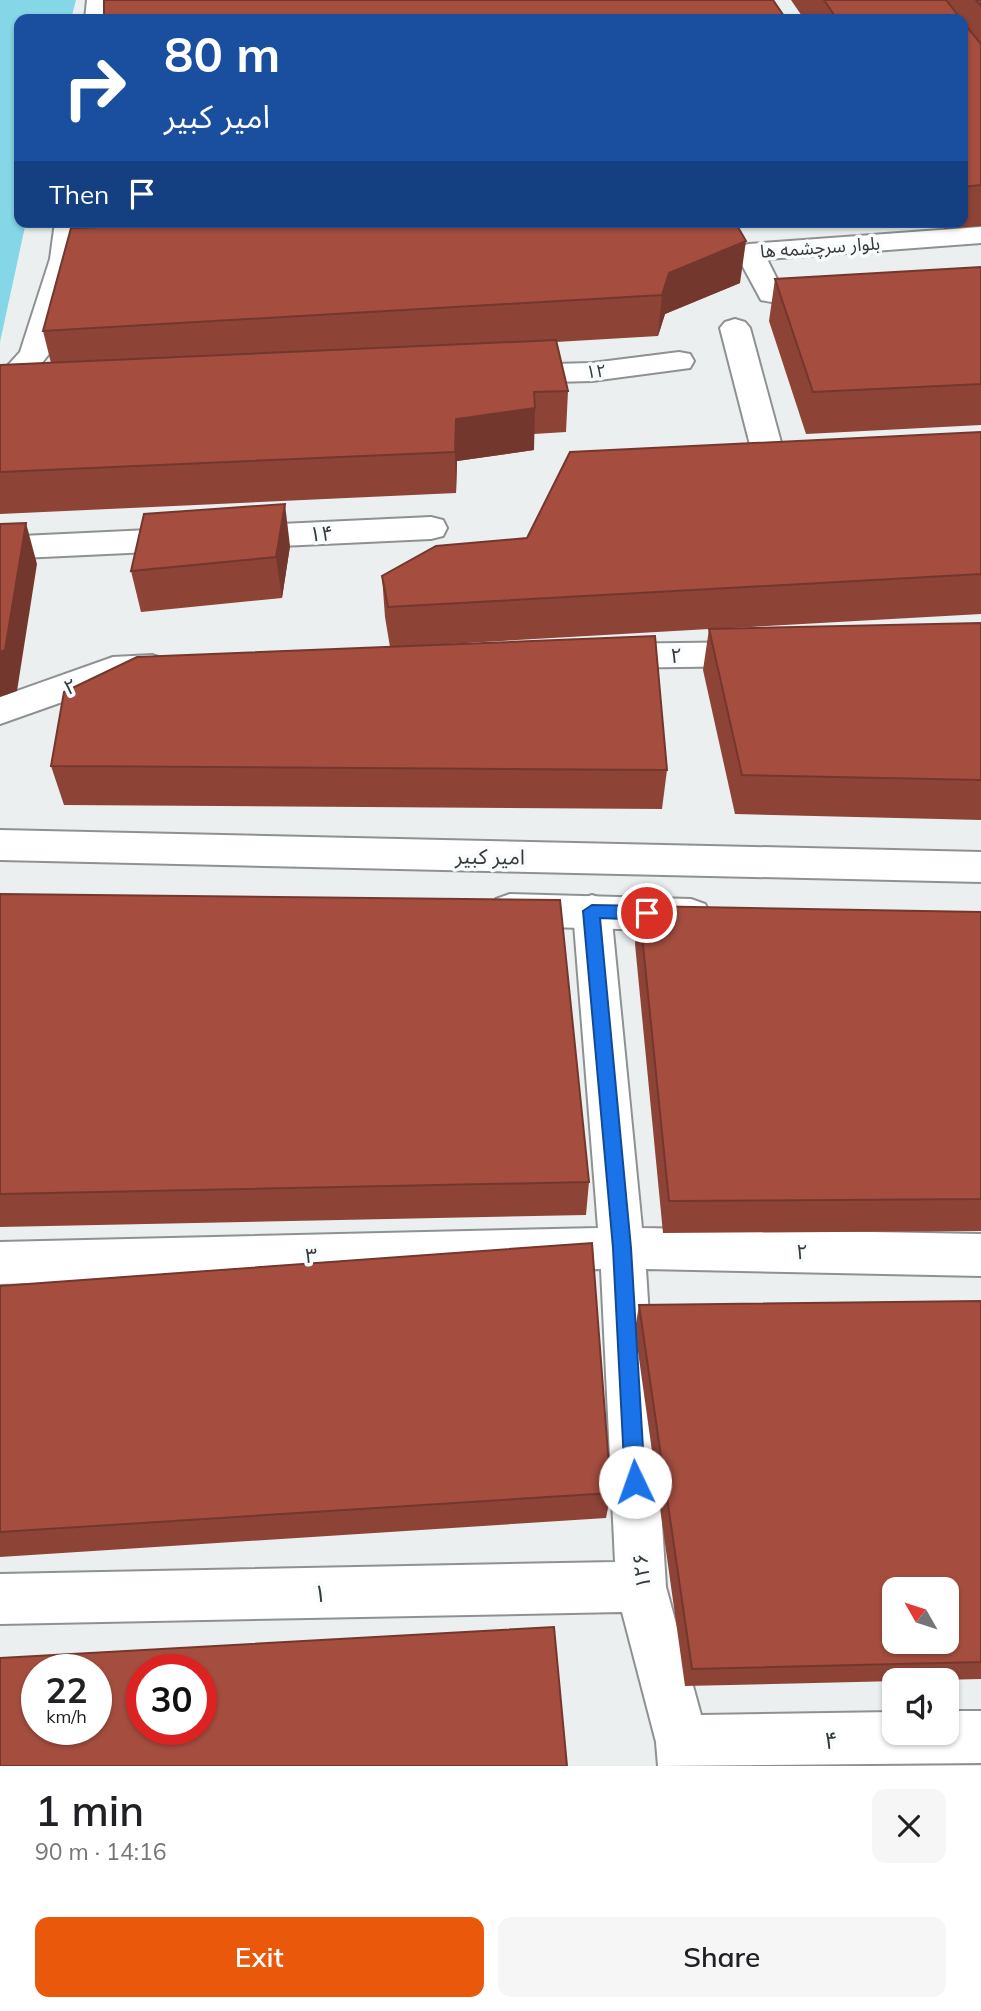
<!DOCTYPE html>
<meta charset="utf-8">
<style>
:root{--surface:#fff;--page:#f6f6f6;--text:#202124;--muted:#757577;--accent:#ea580c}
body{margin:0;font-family:Mulish,"Noto Sans Arabic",sans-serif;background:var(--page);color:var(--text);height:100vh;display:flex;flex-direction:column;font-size:26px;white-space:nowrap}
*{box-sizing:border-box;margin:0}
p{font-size:23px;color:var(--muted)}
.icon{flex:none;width:38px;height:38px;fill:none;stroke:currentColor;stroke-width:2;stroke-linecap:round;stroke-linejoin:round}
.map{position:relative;height:1766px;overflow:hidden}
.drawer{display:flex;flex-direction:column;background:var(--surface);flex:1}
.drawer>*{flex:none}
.hud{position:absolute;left:14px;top:14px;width:954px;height:214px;border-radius:14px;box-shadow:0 2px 5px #0004;background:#1a4fa0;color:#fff;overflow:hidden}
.needle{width:46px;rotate:309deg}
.tools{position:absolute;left:882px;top:1577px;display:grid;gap:14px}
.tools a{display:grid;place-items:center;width:77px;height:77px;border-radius:14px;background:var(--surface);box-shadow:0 2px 5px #0004;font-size:35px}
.speed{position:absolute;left:21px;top:1654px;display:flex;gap:14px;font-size:35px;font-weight:700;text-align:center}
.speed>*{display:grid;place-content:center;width:91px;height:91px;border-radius:50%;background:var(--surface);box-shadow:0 2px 5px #0004;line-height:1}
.speed small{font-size:18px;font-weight:400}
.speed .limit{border:10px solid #d22;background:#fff;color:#111}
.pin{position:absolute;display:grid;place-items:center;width:60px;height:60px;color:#fff;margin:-30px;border:4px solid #fff;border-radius:50%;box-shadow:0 2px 7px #0007}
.me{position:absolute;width:77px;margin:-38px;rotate:357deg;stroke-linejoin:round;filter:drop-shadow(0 0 5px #0008)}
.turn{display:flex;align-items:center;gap:24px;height:147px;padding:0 35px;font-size:32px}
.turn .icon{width:91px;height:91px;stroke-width:2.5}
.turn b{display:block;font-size:49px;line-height:60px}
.then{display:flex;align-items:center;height:66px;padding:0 35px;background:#0003;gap:14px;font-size:26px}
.round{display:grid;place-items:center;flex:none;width:74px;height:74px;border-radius:14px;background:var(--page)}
.head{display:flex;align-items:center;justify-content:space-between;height:119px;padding:0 35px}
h1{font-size:42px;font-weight:600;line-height:52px}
.cta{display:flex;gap:14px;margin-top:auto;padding:14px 35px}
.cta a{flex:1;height:80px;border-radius:14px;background:var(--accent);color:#fff;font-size:28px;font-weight:600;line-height:80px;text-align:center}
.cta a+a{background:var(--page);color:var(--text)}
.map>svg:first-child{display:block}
.green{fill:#85d6e6}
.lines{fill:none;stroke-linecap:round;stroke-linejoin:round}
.minor-casing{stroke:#8e9192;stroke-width:4}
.secondary-casing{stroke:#8e9192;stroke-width:4}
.minor{fill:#fff;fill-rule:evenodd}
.secondary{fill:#fff;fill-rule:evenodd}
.wall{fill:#8e4337}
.shaded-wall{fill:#74372d}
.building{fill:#a54e40;stroke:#74372d;stroke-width:2;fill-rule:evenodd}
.route{fill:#1a73e8;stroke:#114b97;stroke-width:2}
.labels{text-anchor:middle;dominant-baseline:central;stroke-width:7;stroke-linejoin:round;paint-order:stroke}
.far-street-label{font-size:18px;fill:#373839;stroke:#f8fcfd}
.street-label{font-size:21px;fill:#373839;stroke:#f8fcfd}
.near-street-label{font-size:24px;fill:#373839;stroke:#f8fcfd}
</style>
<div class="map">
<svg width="981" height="1766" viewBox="0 0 981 1766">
<rect width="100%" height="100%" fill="#ebefef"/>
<!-- green -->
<polygon class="green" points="0,0 76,0 71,19 19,19 19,222 26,222 0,342"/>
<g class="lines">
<!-- minor casing -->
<g class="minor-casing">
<g id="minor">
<polygon points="87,0 111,0 109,19 85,19"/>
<polygon points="55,222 83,222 78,259 49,354 20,390 0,396 0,374 20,352 50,259"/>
<path d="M 981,227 L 981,243 L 767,259 L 780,285 L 825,280 L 835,283 L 839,289 L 835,295 C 813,300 783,306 761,300 L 735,252 L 739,246 L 749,244 Z"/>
<polygon points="735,319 745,322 750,328 789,472 784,479 773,482 762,479 757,472 720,328 725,322"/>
<polygon points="679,352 690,354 694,361 690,368 592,381 512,383 501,381 497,374 501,367 512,365 592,363"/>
<polygon points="431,517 443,520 447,528 443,536 431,539 0,559 0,537"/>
<polygon points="757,642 769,645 774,654 769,663 757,666 604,668 592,665 587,656 592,647 604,644"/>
<polygon points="152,655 164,659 169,668 164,677 152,681 116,683 0,724 0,697 113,657"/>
<polygon points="592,895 606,900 611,911 642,1228 981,1234 981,1276 646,1269 666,1587 701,1715 894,1712 894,1732 947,1732 947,1711 981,1711 981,1763 658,1766 656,1742 622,1612 0,1624 0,1574 615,1562 601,1269 0,1284 0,1242 598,1228 573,911 578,900"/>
</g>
</g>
<!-- secondary casing -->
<g class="secondary-casing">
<g id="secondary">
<polygon points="0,830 981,852 981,882 0,860"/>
<polygon points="510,894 691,899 705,904 711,915 705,926 691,931 510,926 496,921 491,910 496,899"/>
</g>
</g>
<!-- minor -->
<use href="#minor" class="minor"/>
<!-- secondary -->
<use href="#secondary" class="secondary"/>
</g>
<!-- wall -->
<g class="wall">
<polygon points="791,0 981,0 981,226 944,229 939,222 962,222 962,19 804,19"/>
<polygon points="75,222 735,222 740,283 665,314 658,336 556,342 568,391 566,432 534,434 534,450 457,461 456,493 0,514 0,365 51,363 43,331 76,228"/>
<polygon points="981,267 981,425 806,434 769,321 775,279"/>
<polygon points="981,432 981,614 714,629 981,623 981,820 735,814 703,670 709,629 431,645 667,770 662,809 64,805 51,766 390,647 385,617 382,576 527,538"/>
<polygon points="290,546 282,598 141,612 131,571"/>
<polygon points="0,894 589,1182 586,1215 0,1227"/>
<polygon points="639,906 981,912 981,1231 663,1233 635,944"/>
<polygon points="0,1286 611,1493 606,1518 0,1557"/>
<polygon points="981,1301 981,1679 685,1686 635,1330 639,1305"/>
</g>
<!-- shaded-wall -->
<g class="shaded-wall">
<polygon points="746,241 740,283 665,314 658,336 662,295 669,273"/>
<polygon points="535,408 534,450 457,461 456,493 455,452 456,419"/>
<polygon points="285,504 290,546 282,598 276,557"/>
<polygon points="26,523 37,564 17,691 0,697 0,652"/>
</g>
<!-- building -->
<g class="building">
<polygon points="104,0 773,0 786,19 104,19"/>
<polygon points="824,0 946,0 961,19 837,19"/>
<polygon points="976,0 981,0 981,6"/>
<polygon points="962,21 981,44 981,185 962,187"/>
<polygon points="252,222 735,222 746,241 669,273 662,295 43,331 71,228"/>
<polygon points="981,267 981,384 813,392 775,279"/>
<polygon points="556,340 568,391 534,392 535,408 456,419 455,452 0,472 0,365"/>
<polygon points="981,432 981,574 388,607 382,576 436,546 527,538 570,452"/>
<polygon points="285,504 276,557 131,571 144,514"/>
<polygon points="26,523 5,650 0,652 0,524"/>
<polygon points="981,623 981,780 742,775 709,629"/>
<polygon points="655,636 667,770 51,766 64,692 137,657"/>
<polygon points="0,894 560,900 589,1182 0,1194"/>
<polygon points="639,906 981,912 981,1199 669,1201"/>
<polygon points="592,1243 611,1493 0,1532 0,1286"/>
<path d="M 981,1301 L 981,1662 L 692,1669 L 639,1305 ZM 894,1589 L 947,1589 L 947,1642 L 894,1642 Z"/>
<path d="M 554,1627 L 567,1766 L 0,1766 L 0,1658 ZM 37,1670 L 96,1670 L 96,1729 L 37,1729 ZM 142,1670 L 201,1670 L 201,1729 L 142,1729 Z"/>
</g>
<!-- route -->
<polygon class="route" points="592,905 647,906 653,908 655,913 653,918 647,920 600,918 631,1248 645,1482 642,1490 635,1492 628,1490 625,1482 613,1248 583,911"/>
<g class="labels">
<!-- far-street labels -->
<g class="far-street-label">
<text transform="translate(820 247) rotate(-4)">بلوار سرچشمه ها</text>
<text transform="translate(596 371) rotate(-5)">۱۲</text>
</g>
<!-- street labels -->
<g class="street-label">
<text transform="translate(321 533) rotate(-3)">۱۴</text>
<text transform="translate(676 655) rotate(-1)">۲</text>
<text transform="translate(70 686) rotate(-20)">۲</text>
<text transform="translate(490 856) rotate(1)">امیر کبیر</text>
<text transform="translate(802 1251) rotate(1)">۲</text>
<text transform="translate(311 1255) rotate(-1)">۳</text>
<text transform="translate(641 1571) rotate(-96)">۱۲۶</text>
</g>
<!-- near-street labels -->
<g class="near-street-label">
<text transform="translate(320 1593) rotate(-1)">۱</text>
<text transform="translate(831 1740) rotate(-1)">۴</text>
</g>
</g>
</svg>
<div class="tools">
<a><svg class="needle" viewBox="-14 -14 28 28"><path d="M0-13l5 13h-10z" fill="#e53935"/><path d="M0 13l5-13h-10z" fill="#757577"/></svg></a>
<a><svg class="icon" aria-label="sound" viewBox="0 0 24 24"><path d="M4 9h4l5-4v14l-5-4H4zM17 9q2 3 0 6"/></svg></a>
</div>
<div class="speed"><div>22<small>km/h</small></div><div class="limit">30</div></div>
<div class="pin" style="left:647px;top:913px;background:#d93025"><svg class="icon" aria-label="arrive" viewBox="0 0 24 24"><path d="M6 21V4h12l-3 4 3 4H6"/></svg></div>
<svg class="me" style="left:635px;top:1482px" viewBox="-20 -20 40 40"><circle r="19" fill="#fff"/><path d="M0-13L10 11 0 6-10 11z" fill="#1a73e8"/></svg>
<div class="hud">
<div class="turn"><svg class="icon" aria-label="right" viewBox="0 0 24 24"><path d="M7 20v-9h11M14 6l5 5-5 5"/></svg><div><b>80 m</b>امیر کبیر</div></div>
<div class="then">Then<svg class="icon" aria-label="arrive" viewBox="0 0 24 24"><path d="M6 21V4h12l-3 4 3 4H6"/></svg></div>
</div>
</div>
<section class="drawer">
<div class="head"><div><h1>1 min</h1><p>90 m · 14:16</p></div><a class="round"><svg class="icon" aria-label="close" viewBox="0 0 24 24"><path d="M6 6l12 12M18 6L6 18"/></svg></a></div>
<div class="cta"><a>Exit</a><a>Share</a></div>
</section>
